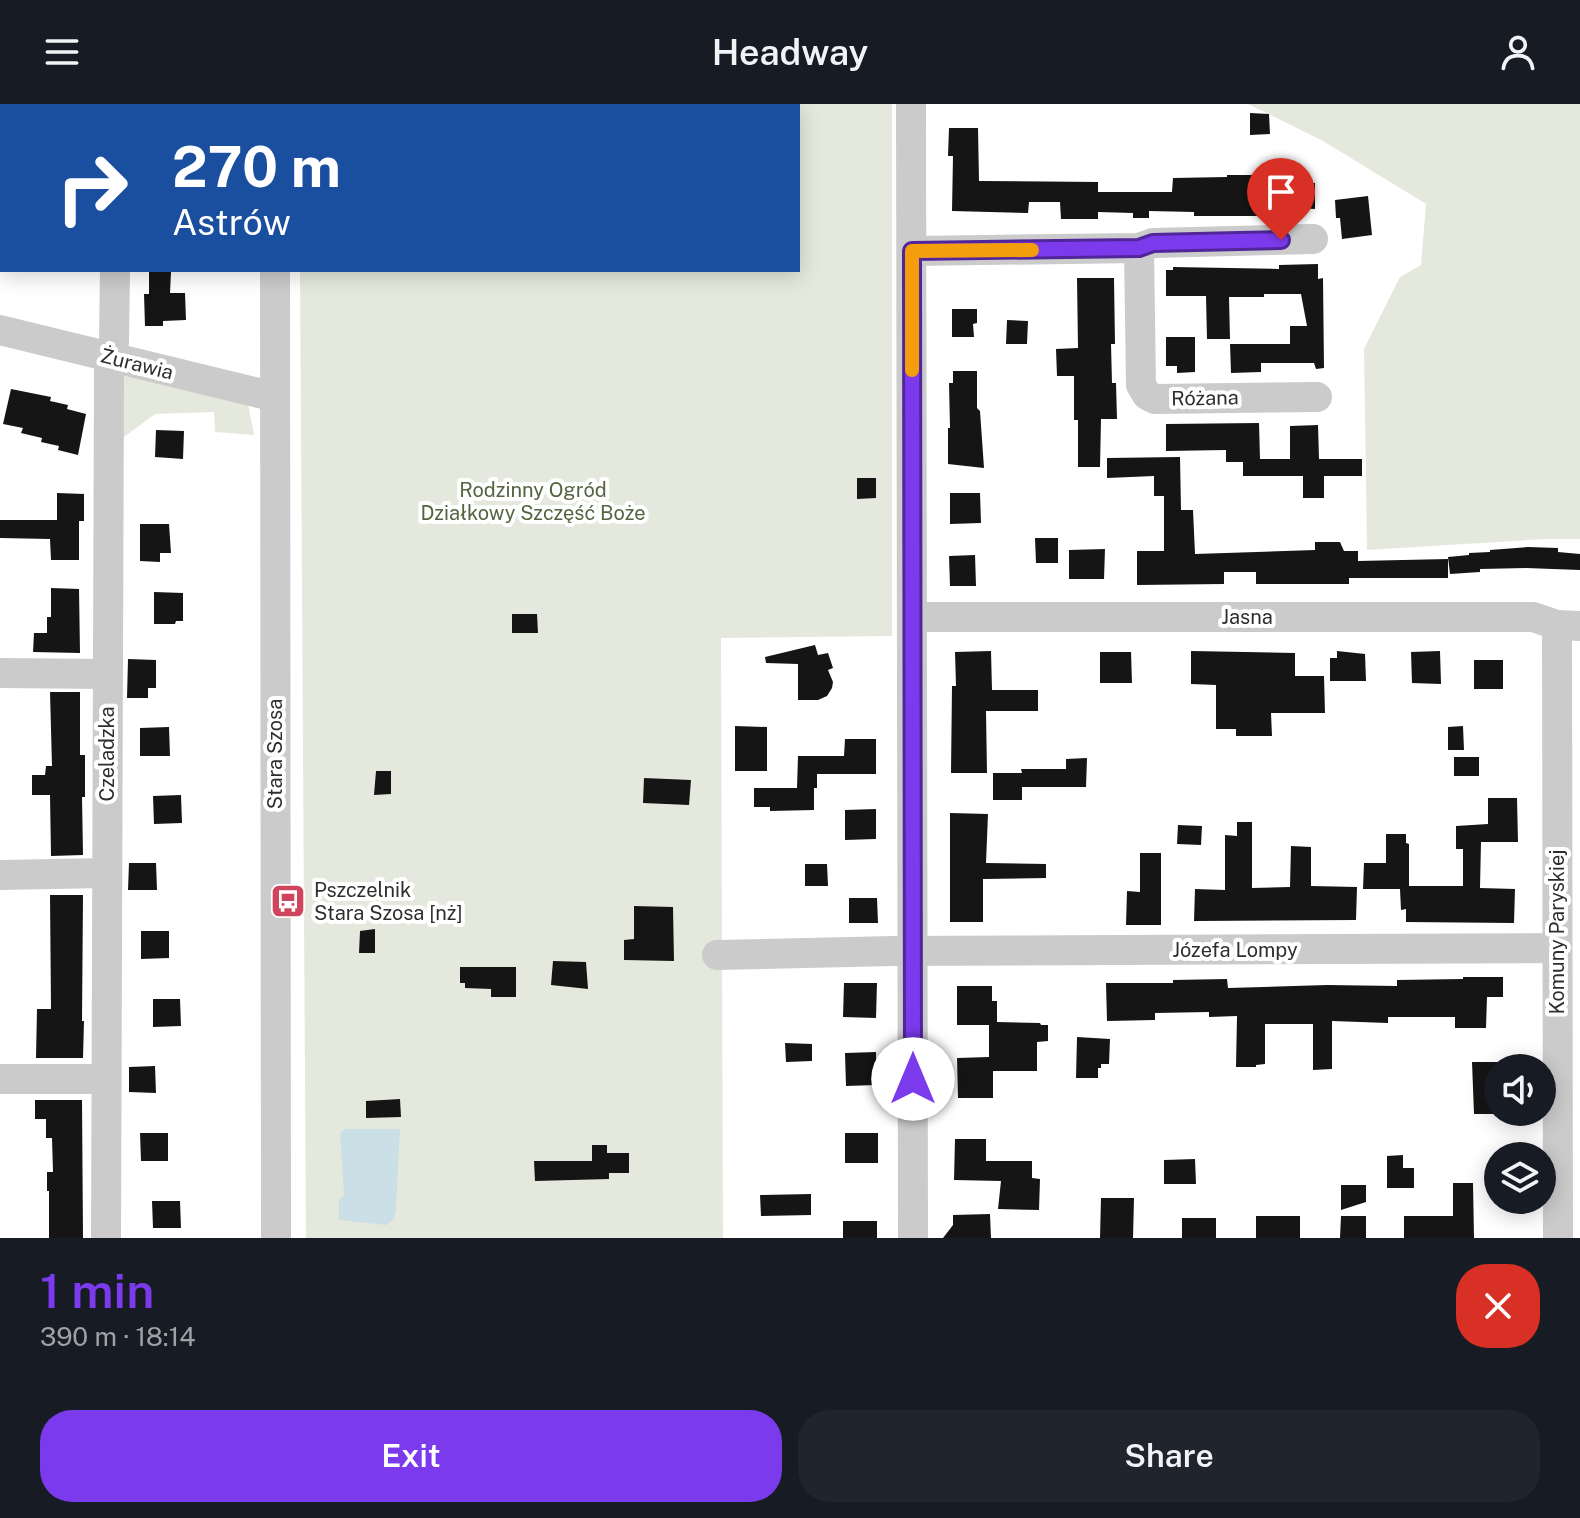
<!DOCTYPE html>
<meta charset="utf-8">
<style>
:root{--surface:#171b24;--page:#20242c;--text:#f1f3f6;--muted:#9ea1a6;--accent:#7c3aed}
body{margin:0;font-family:"Public Sans",sans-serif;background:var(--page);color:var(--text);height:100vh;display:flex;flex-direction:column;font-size:30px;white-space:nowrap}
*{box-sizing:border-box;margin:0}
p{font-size:26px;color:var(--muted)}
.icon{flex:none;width:44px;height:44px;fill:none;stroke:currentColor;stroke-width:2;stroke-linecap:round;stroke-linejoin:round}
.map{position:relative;height:1134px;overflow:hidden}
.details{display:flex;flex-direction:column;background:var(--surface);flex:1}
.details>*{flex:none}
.banner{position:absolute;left:0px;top:0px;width:800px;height:168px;box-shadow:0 4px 20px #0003;background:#1a4fa0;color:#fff;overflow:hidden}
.buttons{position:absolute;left:1484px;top:950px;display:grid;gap:16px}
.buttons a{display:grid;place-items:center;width:72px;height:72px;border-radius:50%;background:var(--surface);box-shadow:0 4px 20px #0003;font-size:40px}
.pin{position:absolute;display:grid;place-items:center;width:68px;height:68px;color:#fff;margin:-82px -34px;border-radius:50% 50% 50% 0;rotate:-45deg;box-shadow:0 0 8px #0007}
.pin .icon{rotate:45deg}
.me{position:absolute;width:88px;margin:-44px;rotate:0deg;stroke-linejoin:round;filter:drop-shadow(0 0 6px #0008)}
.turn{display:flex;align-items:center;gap:28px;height:168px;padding:0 40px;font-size:36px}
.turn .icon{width:104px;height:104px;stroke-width:2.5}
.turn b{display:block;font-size:56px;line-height:68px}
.round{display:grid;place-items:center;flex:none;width:84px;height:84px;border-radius:32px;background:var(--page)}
.head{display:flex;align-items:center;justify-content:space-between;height:136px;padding:0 40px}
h1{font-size:48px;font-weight:600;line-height:60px;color:var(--accent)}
.primary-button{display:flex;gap:16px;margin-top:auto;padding:16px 40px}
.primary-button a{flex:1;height:92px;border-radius:32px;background:var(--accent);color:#fff;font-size:32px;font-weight:600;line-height:92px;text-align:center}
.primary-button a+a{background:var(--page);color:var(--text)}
header{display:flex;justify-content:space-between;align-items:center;height:104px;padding:0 40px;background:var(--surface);font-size:36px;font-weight:600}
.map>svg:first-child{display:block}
.green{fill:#e5e9dd}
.water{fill:#cbdfe7}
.building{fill:#151515}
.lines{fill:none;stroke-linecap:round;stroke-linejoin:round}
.minor{stroke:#cbcbcb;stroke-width:30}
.route-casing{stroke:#51269a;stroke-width:20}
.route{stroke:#7c3aed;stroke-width:14}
.slow{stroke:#f59e0b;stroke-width:14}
.labels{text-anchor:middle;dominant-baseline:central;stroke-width:8;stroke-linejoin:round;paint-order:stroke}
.street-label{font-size:20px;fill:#2e2e2e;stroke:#fff}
.park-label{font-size:20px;fill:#556440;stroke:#fff}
.poi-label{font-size:20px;fill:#2e2e2e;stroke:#fff;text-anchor:start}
</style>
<header><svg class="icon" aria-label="menu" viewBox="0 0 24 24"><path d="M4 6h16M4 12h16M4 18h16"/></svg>Headway<svg class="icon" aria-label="person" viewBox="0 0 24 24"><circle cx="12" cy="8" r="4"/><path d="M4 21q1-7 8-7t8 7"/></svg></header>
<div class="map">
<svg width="1580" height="1134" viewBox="0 0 1580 1134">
<rect width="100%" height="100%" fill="#fff"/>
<!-- green -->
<g class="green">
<polygon points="300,0 892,0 892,532 721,534 723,1134 306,1134 300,166 798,166 798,2 300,2"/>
<polygon points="1248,0 1580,0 1580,435 1545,435 1367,446 1364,245 1400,173 1421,161 1426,100 1323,37"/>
<polygon points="127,266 248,300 254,331 215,328 214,308 155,310 124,333 118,332 119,273"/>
</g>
<!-- water -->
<polygon class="water" points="345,1025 400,1025 396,1105 394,1115 386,1121 339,1116 339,1096 344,1091 340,1029"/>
<!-- building -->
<g class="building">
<polygon points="1250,9 1269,10 1270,30 1250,31"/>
<polygon points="949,24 978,24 979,77 1098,78 1098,88 1172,88 1173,74 1227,73 1227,71 1258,71 1259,79 1315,79 1315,105 1298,104 1298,101 1260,100 1260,112 1194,112 1194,108 1149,107 1149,114 1133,114 1133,109 1098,108 1098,115 1061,115 1060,98 1029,98 1028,109 952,107 953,52 948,52"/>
<polygon points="1368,92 1372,131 1342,135 1340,114 1336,114 1335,96"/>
<polygon points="1318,160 1318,175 1323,174 1324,264 1316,265 1314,259 1261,259 1261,268 1231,269 1230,240 1290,240 1290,222 1307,222 1301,190 1264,190 1264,193 1229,193 1230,235 1207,235 1206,192 1166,192 1166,166 1173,166 1173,163 1279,165 1279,161"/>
<polygon points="149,166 171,168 170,189 185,189 186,216 163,217 163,222 145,222 144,190 149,190"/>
<polygon points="1077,174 1114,174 1115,240 1111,240 1112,279 1116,279 1117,315 1101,315 1100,363 1078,363 1078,316 1074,316 1074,272 1057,272 1056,245 1078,244"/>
<polygon points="952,205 977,205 977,219 973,220 974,233 952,233"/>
<polygon points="1007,216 1028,217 1027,240 1006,240"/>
<polygon points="1166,233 1195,233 1195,268 1177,269 1177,262 1166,262"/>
<polygon points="953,267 977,267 977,304 980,307 984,364 948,360 948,324 950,324 949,279 953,279"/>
<polygon points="11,285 51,293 50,297 68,301 67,305 86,310 78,351 58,346 59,342 41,338 42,334 21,329 23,324 3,320"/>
<polygon points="1259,319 1260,355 1290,355 1290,322 1318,321 1319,355 1362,355 1362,372 1324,372 1324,394 1303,394 1303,372 1243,372 1243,358 1226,358 1226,346 1166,347 1166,320"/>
<polygon points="156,326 184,327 183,355 155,353"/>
<polygon points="1180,353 1181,406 1193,406 1195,450 1315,446 1315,438 1340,438 1344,447 1358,447 1358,457 1448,455 1448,474 1349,474 1349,480 1256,480 1256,468 1224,468 1224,480 1137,481 1137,447 1164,447 1164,392 1154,392 1154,372 1107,374 1107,354"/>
<polygon points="857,374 876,374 876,394 857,395"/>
<polygon points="57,389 84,390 84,417 79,417 79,456 51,456 50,435 0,434 0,416 57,416"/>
<polygon points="950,389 980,389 981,419 950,420"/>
<polygon points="140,420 169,420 171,449 160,449 160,458 140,457"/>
<polygon points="1035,434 1058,434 1058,459 1036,459"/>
<polygon points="1528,443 1558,444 1558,448 1580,450 1580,466 1526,464 1480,465 1480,468 1450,470 1448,453 1469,451 1469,449 1490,448 1490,446"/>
<polygon points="1105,445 1104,475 1069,475 1069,446"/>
<polygon points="975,451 976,482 950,482 949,452"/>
<polygon points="51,484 79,485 80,549 33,548 34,529 47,529 47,513 51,513"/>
<polygon points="154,488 183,489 183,517 176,517 175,520 154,520"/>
<polygon points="512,510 537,510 538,529 512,529"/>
<polygon points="815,541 818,551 828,549 833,564 828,566 833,578 832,584 827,592 818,596 798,596 798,560 766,559 765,553"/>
<polygon points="991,547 992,586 1038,586 1038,607 986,607 987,669 951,669 952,582 956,582 955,548"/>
<polygon points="1191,547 1295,549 1295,572 1324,572 1325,609 1271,609 1272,632 1236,632 1236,625 1216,625 1216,581 1191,580"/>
<polygon points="1337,547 1365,550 1366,577 1330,577 1330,554 1337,554"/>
<polygon points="1440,547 1441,580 1412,579 1411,548"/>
<polygon points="1100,548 1131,548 1132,579 1100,579"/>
<polygon points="128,555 156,556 156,584 148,584 148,594 127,594"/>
<rect x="1474" y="556" width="29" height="29"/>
<polygon points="50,588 80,588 80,651 85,651 85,693 82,693 83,751 51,752 50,691 32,691 32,671 45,671 46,662 52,662"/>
<polygon points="735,622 767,623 767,667 735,667"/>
<polygon points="1463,622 1464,646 1448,646 1448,623"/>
<polygon points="169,623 170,652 140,652 140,624"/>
<polygon points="845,635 876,635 876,670 817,670 817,684 814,684 814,706 770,707 770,703 754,703 754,684 797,684 798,652 844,652"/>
<rect x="1454" y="653" width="25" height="19"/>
<polygon points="1087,654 1086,683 1022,683 1022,696 993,696 993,669 1022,669 1021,665 1066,665 1066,655"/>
<polygon points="376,667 391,667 391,690 374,691"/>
<polygon points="644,674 691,676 689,701 643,699"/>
<polygon points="181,691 182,719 154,720 153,692"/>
<polygon points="1488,694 1517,694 1518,738 1481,738 1480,784 1515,785 1514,819 1406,818 1406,805 1401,806 1400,785 1363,785 1364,759 1386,759 1386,730 1406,730 1406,739 1409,740 1409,782 1463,782 1463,745 1456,745 1456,722 1488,720"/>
<polygon points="876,705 876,735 845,736 845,706"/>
<polygon points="950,709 988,710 986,759 1046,760 1046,774 983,775 983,818 950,818"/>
<polygon points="1237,718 1252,718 1252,784 1290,783 1291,742 1311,743 1311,782 1357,783 1356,816 1194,817 1195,785 1225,786 1225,731 1237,732"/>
<polygon points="1178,721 1202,722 1201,741 1177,740"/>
<polygon points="1140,749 1161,749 1161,821 1126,821 1127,787 1140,788"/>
<polygon points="129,759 156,759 157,786 128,786"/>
<polygon points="805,760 827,760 828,782 805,782"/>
<polygon points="50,791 83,791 82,917 84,917 83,954 36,954 37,905 51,905"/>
<polygon points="849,794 877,794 878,819 849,819"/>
<polygon points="634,802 673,803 674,857 624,856 624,836 634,835"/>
<polygon points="375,825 375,849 359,849 360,827"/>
<polygon points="141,827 169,827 169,854 141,855"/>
<polygon points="553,857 586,858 588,885 551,881"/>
<polygon points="460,863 516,863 516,893 491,893 491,885 465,884 465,879 460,879"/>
<polygon points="1463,873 1503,873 1503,893 1487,893 1486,924 1455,924 1455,913 1388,913 1388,919 1332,917 1332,965 1313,966 1313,920 1265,920 1265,960 1256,961 1256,963 1236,963 1237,912 1209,913 1209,908 1155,909 1155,916 1107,917 1106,879 1173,879 1173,876 1227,875 1228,884 1327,881 1397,882 1397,876 1463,875"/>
<polygon points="844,879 877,879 876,914 843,913"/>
<polygon points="957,882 992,882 992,897 997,897 997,918 1040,919 1041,921 1048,921 1048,937 1037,938 1037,967 993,967 993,994 958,994 957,954 989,953 989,921 957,921"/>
<polygon points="153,895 180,895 181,922 153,923"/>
<polygon points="1077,933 1110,935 1109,960 1101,960 1101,964 1098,964 1098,974 1076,974"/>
<polygon points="785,939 812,940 812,957 786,958"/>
<polygon points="876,948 876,981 846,982 845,949"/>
<polygon points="1472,958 1498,958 1498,1010 1474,1010"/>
<polygon points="155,962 156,989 129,988 129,963"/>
<polygon points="400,995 401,1013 366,1014 366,997"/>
<polygon points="35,996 82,996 83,1134 49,1134 49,1087 47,1087 47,1068 53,1068 52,1034 46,1034 46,1015 35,1015"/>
<polygon points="140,1029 168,1029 168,1057 141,1057"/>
<rect x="845" y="1029" width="33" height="30"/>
<polygon points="955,1035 986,1035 986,1057 1032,1057 1032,1074 1040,1075 1039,1106 998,1105 1001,1077 954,1076"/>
<polygon points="592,1041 607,1041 607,1049 629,1049 629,1069 609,1069 609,1075 535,1077 534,1057 592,1057"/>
<polygon points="1403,1051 1403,1064 1414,1064 1414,1084 1387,1084 1387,1052"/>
<polygon points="1195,1055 1196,1080 1164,1080 1164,1056"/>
<polygon points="1453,1079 1473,1079 1474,1134 1404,1134 1404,1112 1453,1112"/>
<polygon points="1341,1081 1366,1081 1366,1098 1341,1106"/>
<polygon points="811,1090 811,1111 761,1112 760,1091"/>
<polygon points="1101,1094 1134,1094 1133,1134 1100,1134"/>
<polygon points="152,1097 180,1097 181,1124 153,1124"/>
<polygon points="990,1110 991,1134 943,1134 953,1121 953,1111"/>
<rect x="1256" y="1112" width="44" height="22"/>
<polygon points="1341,1112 1366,1112 1366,1134 1340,1134"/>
<rect x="1182" y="1114" width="34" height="20"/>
<rect x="843" y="1117" width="34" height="17"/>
</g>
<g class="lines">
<!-- minor -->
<g class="minor">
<polyline points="115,0 115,2"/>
<polyline points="911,0 913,1134"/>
<polyline points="275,2 275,0"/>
<polyline points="0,20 2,20"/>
<polyline points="1139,144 1141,281 1147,291 1155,295 1317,293"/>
<polyline points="912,147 1139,144 1153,139 1313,135"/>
<polyline points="275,166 276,1134"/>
<polyline points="0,226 275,293"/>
<polyline points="913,513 1533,513 1557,521 1580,522"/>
<polyline points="1557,521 1558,1134"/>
<polyline points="0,569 107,570"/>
<polyline points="0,771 107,769"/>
<polyline points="717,851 894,847 1557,844"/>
<polyline points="0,975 106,975"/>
<polyline points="106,1134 109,266 114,238 115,166"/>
</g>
</g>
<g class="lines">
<!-- route casing -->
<g class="route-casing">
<polyline id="route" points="913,975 912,147 1139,144 1153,139 1281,136"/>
</g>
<!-- route -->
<use href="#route" class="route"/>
<!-- slow -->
<polyline class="slow" points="912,266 912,147 1032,146"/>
</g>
<!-- icons -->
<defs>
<g id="bus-square" transform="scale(1.8)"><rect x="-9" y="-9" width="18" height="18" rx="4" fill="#d1445e" stroke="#fff"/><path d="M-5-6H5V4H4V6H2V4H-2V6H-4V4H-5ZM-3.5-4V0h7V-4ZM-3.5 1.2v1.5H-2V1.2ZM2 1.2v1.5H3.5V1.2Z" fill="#fff"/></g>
</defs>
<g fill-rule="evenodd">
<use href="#bus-square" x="288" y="797"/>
</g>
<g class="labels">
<!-- street labels -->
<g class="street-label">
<text transform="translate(137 260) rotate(14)">Żurawia</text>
<text transform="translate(1205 294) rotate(-1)">Różana</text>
<text x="1247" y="513">Jasna</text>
<text transform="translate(107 650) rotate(-90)">Czeladzka</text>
<text transform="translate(275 650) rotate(-90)">Stara Szosa</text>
<text transform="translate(1557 828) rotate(-90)">Komuny Paryskiej</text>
<text x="1235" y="846">Józefa Lompy</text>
</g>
<!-- park labels -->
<g class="park-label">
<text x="533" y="386">Rodzinny Ogród<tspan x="533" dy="23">Działkowy Szczęść Boże</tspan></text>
</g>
<!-- poi labels -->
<g class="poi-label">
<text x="314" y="786">Pszczelnik<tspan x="314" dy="23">Stara Szosa [nż]</tspan></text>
</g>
</g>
</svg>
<div class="buttons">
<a><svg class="icon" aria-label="sound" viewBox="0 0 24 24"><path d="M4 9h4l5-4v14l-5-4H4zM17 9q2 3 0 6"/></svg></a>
<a><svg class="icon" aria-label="layers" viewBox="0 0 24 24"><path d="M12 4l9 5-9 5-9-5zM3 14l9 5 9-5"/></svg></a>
</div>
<div class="pin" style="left:1281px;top:136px;background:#d93025"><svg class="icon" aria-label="arrive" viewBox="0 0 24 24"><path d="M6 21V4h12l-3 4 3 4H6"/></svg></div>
<svg class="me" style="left:913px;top:975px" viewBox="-20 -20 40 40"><circle r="19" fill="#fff"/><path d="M0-13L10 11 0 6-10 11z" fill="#7c3aed"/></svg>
<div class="banner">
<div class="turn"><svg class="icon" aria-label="right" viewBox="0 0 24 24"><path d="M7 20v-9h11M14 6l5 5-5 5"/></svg><div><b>270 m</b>Astrów</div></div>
</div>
</div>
<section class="details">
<div class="head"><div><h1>1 min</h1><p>390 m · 18:14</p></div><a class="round" style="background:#d93025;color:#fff"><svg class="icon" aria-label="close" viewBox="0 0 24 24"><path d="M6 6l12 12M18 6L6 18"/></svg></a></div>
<div class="primary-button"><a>Exit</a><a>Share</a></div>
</section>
